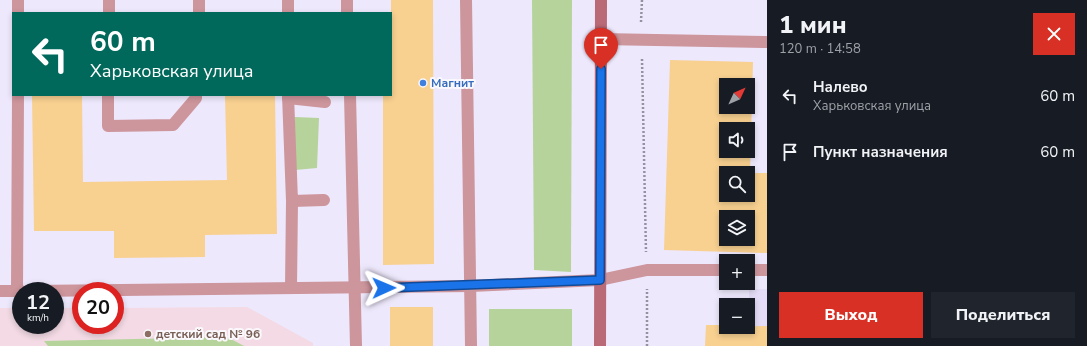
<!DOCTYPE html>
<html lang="ru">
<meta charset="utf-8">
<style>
:root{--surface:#171b24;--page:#20242c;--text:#f1f3f6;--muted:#9ea1a6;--accent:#d93025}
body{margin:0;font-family:"Nunito Sans",sans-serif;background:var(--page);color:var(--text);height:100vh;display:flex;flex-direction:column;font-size:15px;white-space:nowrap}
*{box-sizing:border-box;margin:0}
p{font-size:13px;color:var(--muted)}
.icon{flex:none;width:22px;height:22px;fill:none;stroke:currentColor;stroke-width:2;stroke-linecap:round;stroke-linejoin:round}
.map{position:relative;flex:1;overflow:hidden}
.drawer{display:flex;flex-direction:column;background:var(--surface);width:320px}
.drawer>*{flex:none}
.hud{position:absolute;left:12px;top:12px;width:380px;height:84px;border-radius:0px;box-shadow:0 2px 6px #0003;background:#00695c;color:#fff;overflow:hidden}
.needle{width:26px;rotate:46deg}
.buttons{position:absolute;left:719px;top:78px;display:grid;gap:8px}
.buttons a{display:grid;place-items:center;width:36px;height:36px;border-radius:0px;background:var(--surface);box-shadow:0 2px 6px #0003;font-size:20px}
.speed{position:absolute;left:12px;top:282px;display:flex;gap:8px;font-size:20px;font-weight:700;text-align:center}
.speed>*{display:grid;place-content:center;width:52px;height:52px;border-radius:50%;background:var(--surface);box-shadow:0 2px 6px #0003;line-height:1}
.speed small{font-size:10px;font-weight:400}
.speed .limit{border:6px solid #d22;background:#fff;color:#111}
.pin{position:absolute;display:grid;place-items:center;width:34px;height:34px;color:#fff;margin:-41px -17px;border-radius:50% 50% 50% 0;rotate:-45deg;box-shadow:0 0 4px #0007}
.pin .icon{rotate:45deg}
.me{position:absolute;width:44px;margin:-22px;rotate:89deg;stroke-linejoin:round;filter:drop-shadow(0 0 3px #0008)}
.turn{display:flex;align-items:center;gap:14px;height:84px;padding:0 12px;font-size:18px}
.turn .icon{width:52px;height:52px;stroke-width:2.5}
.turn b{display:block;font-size:28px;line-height:34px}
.round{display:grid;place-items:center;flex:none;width:42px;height:42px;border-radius:0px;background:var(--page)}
.summary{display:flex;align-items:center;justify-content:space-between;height:68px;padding:0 12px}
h1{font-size:24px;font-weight:800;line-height:30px}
.primary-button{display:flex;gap:8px;margin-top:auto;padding:8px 12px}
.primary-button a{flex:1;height:46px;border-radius:0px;background:var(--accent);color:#fff;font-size:16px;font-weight:800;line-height:46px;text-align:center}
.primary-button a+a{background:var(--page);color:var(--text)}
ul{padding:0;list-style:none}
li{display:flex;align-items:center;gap:12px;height:56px;padding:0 12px}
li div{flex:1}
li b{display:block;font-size:15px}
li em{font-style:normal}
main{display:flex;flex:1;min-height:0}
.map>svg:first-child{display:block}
.built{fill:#e5dcf7}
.education{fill:#f3dae4}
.green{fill:#b6d39b}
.building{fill:#f8d090;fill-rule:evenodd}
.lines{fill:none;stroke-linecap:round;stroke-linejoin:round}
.path{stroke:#9691a0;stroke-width:2.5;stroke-dasharray:2 2;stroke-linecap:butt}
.lane{stroke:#cd959c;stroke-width:12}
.secondary{stroke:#ba6976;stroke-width:12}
.route-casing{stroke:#114b97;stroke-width:10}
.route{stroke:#1a73e8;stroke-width:7}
.shop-dot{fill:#3f7fe0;stroke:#faf8fc;stroke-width:1.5}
.education-dot{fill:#8d6e63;stroke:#faf8fc;stroke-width:1.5}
.labels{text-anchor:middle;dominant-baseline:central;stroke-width:4;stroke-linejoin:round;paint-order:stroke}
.shop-label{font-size:12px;font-weight:bold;fill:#366cbe;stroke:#faf8fc;text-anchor:start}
.education-label{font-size:12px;font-weight:bold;fill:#785e54;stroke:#faf8fc;text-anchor:start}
</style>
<main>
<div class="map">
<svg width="767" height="346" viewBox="0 0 767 346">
<rect width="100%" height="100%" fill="#eee8fc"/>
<!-- built -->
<rect class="built" x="749" y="289" width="18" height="57"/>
<!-- education -->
<polygon class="education" points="247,307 313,343 313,346 0,346 0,308 21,308 21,325 55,325 55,308 81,308 81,325 115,325 115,308"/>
<!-- green -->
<g class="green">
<polygon points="532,0 572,0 571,272 534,270"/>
<polygon points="295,117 319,118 317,168 295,170"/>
<rect x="489" y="309" width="83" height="37"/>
<polygon points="227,337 244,346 48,346 44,341"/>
</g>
<!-- building -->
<g class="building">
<polygon points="391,0 433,0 434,264 383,265 383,95 391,95"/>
<path d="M 670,60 L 753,62 L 750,173 L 767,173 L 767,253 L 664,250 ZM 726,85 L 748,85 L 748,107 L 726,107 ZM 726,129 L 748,129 L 748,151 L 726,151 ZM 726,173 L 748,173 L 748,195 L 726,195 ZM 726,217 L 748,217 L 748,239 L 726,239 Z"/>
<polygon points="32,95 82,95 83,182 227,180 225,95 275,95 277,234 205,235 205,257 114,258 114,231 34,231"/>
<rect x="390" y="307" width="43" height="39"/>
<polygon points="706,325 726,325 726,327 767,326 767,346 705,346"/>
</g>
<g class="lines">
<!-- path -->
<g class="path">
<polyline points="641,22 642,0"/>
<polyline points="642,59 646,252"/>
<polyline points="647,346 647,289"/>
</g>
<!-- lane -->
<g class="lane">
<polyline points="288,0 288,13"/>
<polyline points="347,0 347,13"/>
<polyline points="466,0 471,346"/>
<polyline points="18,13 18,0"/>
<polyline points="109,13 109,0"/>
<polyline points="199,13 199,0"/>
<polyline points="601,39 767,42"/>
<polyline points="108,95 108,126 173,125 196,98 196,95"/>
<polyline points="288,95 292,201 324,200"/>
<polyline points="350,95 356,346"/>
<polyline points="288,98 325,102"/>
<polyline points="748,270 767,270"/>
<polyline points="291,288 292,201"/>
<polyline points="0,291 21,291"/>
<polyline points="17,291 18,95"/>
<polyline points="31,291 471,286 600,280 647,270 726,270"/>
</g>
<!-- secondary -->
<polyline class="secondary" points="600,346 601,0"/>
</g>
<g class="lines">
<!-- route casing -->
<g class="route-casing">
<polyline id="route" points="384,288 600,280 601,69"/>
</g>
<!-- route -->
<use href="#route" class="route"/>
</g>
<!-- markers -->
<circle class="shop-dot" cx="423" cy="83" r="4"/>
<circle class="education-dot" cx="148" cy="334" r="4"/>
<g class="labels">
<!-- shop labels -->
<g class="shop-label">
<text x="431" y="83">Магнит</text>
</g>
<!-- education labels -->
<g class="education-label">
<text x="156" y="334">детский сад № 96</text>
</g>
</g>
</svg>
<div class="buttons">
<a><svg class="needle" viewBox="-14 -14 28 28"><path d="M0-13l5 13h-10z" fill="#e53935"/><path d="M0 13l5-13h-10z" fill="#9ea1a6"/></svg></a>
<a><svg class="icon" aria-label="sound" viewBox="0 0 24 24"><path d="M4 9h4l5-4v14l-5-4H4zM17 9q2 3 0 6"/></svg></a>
<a><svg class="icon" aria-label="search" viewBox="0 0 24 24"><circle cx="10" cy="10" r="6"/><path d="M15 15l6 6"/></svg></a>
<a><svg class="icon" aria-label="layers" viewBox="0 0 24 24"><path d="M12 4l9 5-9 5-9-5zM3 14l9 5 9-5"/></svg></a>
<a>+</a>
<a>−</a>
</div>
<div class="speed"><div>12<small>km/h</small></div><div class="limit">20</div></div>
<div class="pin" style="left:601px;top:69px;background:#d93025"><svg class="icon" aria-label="arrive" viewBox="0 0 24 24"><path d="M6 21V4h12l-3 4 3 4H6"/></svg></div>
<svg class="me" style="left:384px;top:288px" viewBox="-20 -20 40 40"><path d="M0-17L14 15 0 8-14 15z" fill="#1a73e8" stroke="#fff" stroke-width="4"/></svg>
<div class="hud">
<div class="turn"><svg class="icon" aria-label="left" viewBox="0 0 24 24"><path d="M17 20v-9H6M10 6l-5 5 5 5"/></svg><div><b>60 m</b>Харьковская улица</div></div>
</div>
</div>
<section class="drawer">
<div class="summary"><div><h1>1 мин</h1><p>120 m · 14:58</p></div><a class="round" style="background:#d93025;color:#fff"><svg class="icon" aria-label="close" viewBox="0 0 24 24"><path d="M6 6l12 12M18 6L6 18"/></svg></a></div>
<ul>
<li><svg class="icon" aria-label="left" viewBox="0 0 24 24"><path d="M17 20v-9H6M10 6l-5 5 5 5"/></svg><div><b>Налево</b><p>Харьковская улица</p></div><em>60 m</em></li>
<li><svg class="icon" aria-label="arrive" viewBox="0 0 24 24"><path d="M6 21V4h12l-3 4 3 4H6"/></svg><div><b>Пункт назначения</b></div><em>60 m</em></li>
</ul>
<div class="primary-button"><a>Выход</a><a>Поделиться</a></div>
</section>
</main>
